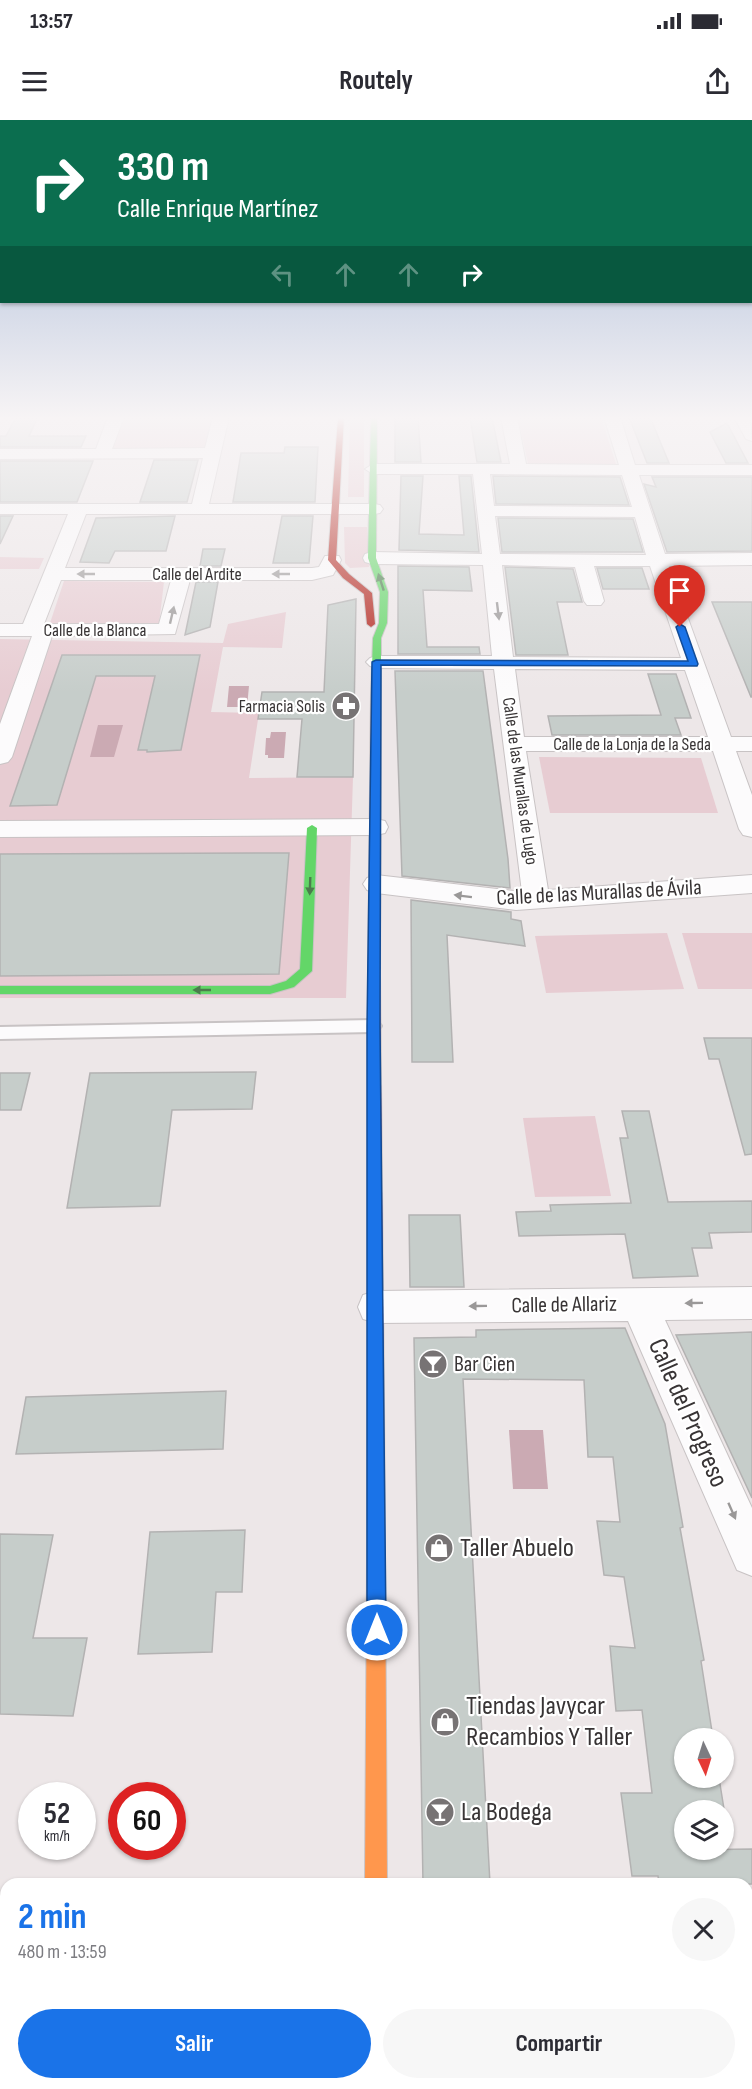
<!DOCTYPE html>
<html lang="es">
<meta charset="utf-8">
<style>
:root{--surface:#fff;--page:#f7f7f7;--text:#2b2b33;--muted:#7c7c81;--accent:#1a73e8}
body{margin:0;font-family:"Sofia Sans Condensed",sans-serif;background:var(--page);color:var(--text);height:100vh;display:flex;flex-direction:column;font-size:22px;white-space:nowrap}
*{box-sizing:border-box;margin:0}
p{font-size:20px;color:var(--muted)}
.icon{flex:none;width:33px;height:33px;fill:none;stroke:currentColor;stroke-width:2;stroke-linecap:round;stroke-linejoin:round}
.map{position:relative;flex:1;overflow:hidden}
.panel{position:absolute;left:0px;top:1758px;width:753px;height:212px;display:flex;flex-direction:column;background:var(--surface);border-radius:18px 18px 0 0;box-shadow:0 2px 4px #0004}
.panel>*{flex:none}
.guide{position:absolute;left:0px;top:0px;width:753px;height:183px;box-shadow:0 2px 4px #0004;background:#0b6e4f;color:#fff;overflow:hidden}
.needle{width:39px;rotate:176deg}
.tools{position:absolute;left:674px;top:1608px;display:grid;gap:12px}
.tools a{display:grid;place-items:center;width:60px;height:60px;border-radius:50%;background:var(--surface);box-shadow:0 2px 4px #0004;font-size:30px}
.speed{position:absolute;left:18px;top:1662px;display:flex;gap:12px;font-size:30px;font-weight:700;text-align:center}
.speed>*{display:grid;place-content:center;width:78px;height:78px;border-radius:50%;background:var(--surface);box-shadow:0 2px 4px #0004;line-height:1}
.speed small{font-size:15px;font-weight:400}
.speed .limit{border:9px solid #d22;background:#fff;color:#111}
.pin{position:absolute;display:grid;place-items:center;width:51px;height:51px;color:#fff;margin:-62px -26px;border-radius:50% 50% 50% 0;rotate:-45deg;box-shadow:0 0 6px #0007}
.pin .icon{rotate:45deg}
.me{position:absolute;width:66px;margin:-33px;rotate:0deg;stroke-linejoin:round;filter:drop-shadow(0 0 4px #0008)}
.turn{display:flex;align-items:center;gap:21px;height:126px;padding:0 18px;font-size:27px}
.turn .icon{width:78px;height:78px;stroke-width:2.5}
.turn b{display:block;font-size:42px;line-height:51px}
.lanes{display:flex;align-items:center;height:57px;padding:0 18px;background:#0003;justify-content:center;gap:30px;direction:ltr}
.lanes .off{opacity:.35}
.round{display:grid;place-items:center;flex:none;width:63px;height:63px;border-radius:32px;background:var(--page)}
.summary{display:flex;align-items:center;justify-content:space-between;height:102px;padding:0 18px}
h1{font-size:36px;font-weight:700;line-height:45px;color:var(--accent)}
.cta{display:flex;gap:12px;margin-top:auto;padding:12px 18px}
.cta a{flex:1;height:69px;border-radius:36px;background:var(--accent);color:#fff;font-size:24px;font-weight:700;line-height:69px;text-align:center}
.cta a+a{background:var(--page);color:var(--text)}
.status{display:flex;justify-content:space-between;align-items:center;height:42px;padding:0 30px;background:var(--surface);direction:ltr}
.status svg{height:16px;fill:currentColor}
header{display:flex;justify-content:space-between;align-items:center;height:78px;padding:0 18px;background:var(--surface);font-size:27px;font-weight:700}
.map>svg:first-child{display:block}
.green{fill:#e7ccd2}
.water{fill:#cbaab3}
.building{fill:#c6cdca;stroke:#b3b2b2;stroke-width:1.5}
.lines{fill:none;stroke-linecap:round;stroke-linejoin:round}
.lane-casing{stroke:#c8c3c4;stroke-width:4}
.street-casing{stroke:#c8c3c4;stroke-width:2}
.fast-casing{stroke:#c8c3c4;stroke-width:2}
.slow-casing{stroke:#c8c3c4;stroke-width:2}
.jam-casing{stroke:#c8c3c4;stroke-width:2}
.lane{fill:#fcfbfc;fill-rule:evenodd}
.street{fill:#fcfbfc;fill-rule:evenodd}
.fast{fill:#63d668;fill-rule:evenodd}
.slow{fill:#ff974d;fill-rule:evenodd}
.jam{fill:#b3261e;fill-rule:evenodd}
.oneway{fill:#9a9898}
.oneway2{fill:#4b7d4c}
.route{fill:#1a73e8;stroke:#114b97;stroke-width:1.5}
.labels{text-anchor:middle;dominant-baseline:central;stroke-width:4.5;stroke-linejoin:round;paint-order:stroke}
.far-street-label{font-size:18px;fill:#383435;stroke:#fff}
.far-poi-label{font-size:18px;fill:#383435;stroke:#fff;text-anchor:end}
.street-label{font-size:22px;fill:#383435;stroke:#fff}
.poi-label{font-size:22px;fill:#383435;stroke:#fff;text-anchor:start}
.near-street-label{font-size:27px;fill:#383435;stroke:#fff}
.near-poi-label{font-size:27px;fill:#383435;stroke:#fff;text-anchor:start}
</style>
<div class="status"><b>13:57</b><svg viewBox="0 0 49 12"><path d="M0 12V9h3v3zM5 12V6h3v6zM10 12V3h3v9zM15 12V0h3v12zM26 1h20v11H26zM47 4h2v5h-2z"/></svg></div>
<header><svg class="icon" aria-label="menu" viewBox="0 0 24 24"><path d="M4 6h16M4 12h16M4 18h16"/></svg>Routely<svg class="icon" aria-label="share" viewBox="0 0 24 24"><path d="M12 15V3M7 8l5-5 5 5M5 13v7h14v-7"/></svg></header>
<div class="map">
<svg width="752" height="1969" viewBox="0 0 752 1969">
<rect width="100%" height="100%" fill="#ede7e8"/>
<!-- green -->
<g class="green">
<polygon points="116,297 221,297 212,333 102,333"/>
<polygon points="350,297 364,297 364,377 348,377"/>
<polygon points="518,297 601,297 616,344 528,344"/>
<polygon points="344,407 367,407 369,447 350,448 345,443"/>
<polygon points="0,437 44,438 39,449 0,449"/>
<polygon points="64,461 164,462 159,504 50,503"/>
<polygon points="286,492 282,528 223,527 211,592 259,593 249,658 353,657 346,878 0,878 0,519 223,523 228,504"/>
<polygon points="539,637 701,638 718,693 550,693"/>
<polygon points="667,813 684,869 546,873 535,816"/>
<polygon points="682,813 752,813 752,869 698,869"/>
<polygon points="595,996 611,1076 535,1077 523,998"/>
</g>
<!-- water -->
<g class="water">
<polygon points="229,566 249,566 247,587 227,587"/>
<polygon points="98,605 123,605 114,637 90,637"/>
<polygon points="271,612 286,612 284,638 268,638 268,635 265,635 266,618 270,618"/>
<polygon points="509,1310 543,1310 548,1369 513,1369"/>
</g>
<!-- building -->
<g class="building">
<polygon points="16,297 38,297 29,316 86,316 81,327 0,327 0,316 6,316"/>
<polygon points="395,297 418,297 421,342 395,342"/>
<polygon points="470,297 492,297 501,342 477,342"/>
<polygon points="629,297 650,297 669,343 647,343"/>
<polygon points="727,303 748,343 726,343 710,312"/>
<polygon points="285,327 318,327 315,382 233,382 241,333 284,333"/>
<polygon points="154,340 198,340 187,382 140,382"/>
<polygon points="0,341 93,341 77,382 0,382"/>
<polygon points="401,356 423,356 419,414 464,415 459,356 471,356 479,432 399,430"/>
<polygon points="493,356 620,357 629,385 496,384"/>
<polygon points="652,357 752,357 752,431 667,432 644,364 656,367"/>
<polygon points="0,396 13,396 0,424"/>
<polygon points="175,396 166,431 115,431 109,443 80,442 96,398"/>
<polygon points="282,396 313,396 309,443 273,443"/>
<polygon points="498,398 633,399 643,432 502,432"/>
<polygon points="203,429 225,429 221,446 200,446"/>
<polygon points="398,446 469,447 472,471 423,470 427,527 479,527 480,534 398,534"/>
<polygon points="505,447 573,449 582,482 557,482 568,535 516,535"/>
<polygon points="597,448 642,448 649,469 603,469"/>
<polygon points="196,462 218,462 210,507 185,515"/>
<polygon points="356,479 353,657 297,657 302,599 258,599 262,572 324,572 328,485"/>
<polygon points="712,482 752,482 752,577 751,577"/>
<polygon points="62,535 200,535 181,630 147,632 147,630 138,630 155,556 96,556 57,685 10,686"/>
<polygon points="395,551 483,551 508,739 510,768 402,756"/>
<polygon points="648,554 676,554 691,598 675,598 681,615 552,615 548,596 661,595"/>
<polygon points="289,733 279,854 0,856 0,734"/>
<polygon points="411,780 511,792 511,799 521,801 525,826 447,815 453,942 412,942"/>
<polygon points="704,918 752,918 752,1034 745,1035 719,939 709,939"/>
<polygon points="256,952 252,989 172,990 160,1086 67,1088 90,953"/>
<polygon points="0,953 30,953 21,990 0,990"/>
<polygon points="622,991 649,991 668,1082 752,1081 752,1112 709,1113 712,1128 692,1128 698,1156 633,1158 625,1114 519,1116 516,1092 551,1091 550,1085 631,1083 620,1018 628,1018"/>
<polygon points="409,1095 460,1095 464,1167 410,1167"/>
<polygon points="625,1208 665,1304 683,1407 680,1408 704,1540 701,1541 713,1618 684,1618 684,1658 719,1658 724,1689 684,1690 684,1730 752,1729 752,1764 659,1764 658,1756 632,1756 621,1673 652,1673 642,1590 616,1591 610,1526 635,1528 624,1457 604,1455 597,1401 620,1402 613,1337 588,1337 584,1260 463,1259 490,1764 423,1764 414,1218 476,1217 476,1210"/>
<polygon points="752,1212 752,1378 676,1215"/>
<polygon points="226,1271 223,1329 16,1334 26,1277"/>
<polygon points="245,1410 242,1472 216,1472 212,1532 138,1534 150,1412"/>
<polygon points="0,1414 53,1415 33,1518 87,1518 73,1596 0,1594"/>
</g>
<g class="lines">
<!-- lane casing -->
<g class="lane-casing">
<polygon id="lane" points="373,900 378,902 381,906 378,910 373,912 0,919 0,907"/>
</g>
<!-- street casing -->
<g class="street-casing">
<g id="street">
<path d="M 108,297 L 124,297 L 112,329 L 205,328 L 213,297 L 229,297 L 209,384 L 374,384 L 380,385 L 383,389 L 380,393 L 374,394 L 86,394 L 65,448 L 312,448 L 319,447 L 325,436 L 339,436 L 341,440 L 333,455 L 312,460 L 190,460 L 175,514 L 52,516 L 12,637 L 8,642 L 0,644 L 0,604 L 32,516 L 0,516 L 0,504 L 23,504 L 68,394 L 0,394 L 0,384 L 192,384 L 203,338 L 0,339 L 0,329 L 96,329 ZM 61,460 L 171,460 L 159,504 L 44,504 Z"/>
<path d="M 501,297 L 517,297 L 526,344 L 619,345 L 604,297 L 620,297 L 635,345 L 752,345 L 752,355 L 639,355 L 665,434 L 752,433 L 752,445 L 669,446 L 731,617 L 752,617 L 752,631 L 736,631 L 752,675 L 752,717 L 743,715 L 739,709 L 713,631 L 526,631 L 548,770 L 752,755 L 752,773 L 516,790 L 376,773 L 367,770 L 363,764 L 367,758 L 376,755 L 522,772 L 494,549 L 377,548 L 370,546 L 366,542 L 370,538 L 377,536 L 492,536 L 483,445 L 372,444 L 365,442 L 363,438 L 365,434 L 372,432 L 482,434 L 473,354 L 373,354 L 365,349 L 373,344 L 510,344 ZM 490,354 L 622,355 L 632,387 L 494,386 ZM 495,396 L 635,397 L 646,435 L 500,434 ZM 502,445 L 575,447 L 584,481 L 587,485 L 601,485 L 604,481 L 594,446 L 650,446 L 681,538 L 513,537 ZM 515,549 L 685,550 L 708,617 L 524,617 Z"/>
<polygon points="734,297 750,297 752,321 746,319"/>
<polygon points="376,699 385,701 388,707 385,713 376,715 0,717 0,701"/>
<polygon points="752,1167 752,1199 665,1200 752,1388 752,1456 737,1450 628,1201 376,1203 363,1199 358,1187 363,1175 376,1171"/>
</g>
</g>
<!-- fast casing -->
<g class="fast-casing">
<g id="fast">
<polygon points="371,297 377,297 376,438 388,472 387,503 381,518 381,575 376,578 371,575 373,518 379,503 380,472 368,438"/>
<polygon points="312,705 317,708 312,851 294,867 270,874 0,874 0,866 270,866 286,861 300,849 307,708"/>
<polygon points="363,1964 386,1964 387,1969 363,1969"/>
</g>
</g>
<!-- slow casing -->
<g class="slow-casing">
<g id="slow">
<polygon points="376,572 381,575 380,855 374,859 368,855 371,575"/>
<polygon points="376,1275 382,1277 384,1283 387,1764 365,1764 368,1283 370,1277"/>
</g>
</g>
<!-- jam casing -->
<g class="jam-casing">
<g id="jam">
<polygon points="338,297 344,297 336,440 349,454 372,473 375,504 371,507 367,504 364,474 343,458 328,440"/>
<polygon points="374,851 380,855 384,1283 382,1289 376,1291 370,1289 368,1283 368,855"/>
</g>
</g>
<!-- lane -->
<use href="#lane" class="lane"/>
<!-- street -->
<use href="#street" class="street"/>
<!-- fast -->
<use href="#fast" class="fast"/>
<!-- slow -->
<use href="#slow" class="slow"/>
<!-- jam -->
<use href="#jam" class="jam"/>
</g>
<!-- one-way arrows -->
<defs><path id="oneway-solid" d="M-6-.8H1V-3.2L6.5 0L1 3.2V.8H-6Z" transform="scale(1.5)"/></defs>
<g class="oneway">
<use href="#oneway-solid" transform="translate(86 454) rotate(-180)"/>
<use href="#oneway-solid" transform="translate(281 454) rotate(-180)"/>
<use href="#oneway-solid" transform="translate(498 491) rotate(83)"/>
<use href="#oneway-solid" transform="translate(172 495) rotate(-77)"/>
<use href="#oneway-solid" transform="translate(463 776) rotate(-173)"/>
<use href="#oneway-solid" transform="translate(694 1183) rotate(179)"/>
<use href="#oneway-solid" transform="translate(478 1186) rotate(179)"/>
<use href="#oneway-solid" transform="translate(732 1391) rotate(66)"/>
</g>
<g class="oneway2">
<use href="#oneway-solid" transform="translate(381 462) rotate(-108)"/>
<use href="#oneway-solid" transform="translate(310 766) rotate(92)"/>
<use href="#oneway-solid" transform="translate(202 870) rotate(-180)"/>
</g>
<!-- sky -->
<linearGradient id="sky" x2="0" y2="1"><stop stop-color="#9cb0d3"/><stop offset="0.52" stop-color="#f7f4f5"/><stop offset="1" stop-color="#f7f4f5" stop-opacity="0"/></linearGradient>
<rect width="752" height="573" fill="url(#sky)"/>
<!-- route -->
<polygon class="route" points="680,504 685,507 698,544 697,546 381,545 380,906 386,1510 384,1517 377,1520 370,1517 367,1510 367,906 372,542 376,540 688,541 676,507"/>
<!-- icons -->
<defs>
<g id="pharmacy-disc" transform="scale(1.5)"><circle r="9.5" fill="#777374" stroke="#fff"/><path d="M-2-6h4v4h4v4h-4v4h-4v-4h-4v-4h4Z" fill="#fff"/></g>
<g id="bar-disc" transform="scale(1.5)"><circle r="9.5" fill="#777374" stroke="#fff"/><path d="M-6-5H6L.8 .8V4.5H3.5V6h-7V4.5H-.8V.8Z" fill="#fff"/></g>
<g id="shop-disc" transform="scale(1.5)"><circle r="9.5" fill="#777374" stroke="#fff"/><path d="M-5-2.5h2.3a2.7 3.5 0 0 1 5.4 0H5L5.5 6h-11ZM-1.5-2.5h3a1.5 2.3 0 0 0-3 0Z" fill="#fff"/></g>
</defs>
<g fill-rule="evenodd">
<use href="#pharmacy-disc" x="346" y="586"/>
<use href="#bar-disc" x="433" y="1244"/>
<use href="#shop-disc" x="439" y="1428"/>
<use href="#shop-disc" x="445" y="1602"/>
<use href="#bar-disc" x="440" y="1692"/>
</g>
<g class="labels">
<!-- far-street labels -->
<g class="far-street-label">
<text x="197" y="454">Calle del Ardite</text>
<text x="95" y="510">Calle de la Blanca</text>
<text x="632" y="624">Calle de la Lonja de la Seda</text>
<text transform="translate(520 661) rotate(82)">Calle de las Murallas de Lugo</text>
</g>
<!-- far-poi labels -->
<g class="far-poi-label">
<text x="325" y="586">Farmacia Solis</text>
</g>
<!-- street labels -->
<g class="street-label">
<text transform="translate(599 773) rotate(-3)">Calle de las Murallas de Ávila</text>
<text transform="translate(564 1185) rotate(-1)">Calle de Allariz</text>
</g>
<!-- poi labels -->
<g class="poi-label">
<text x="454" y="1244">Bar Cien</text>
</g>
<!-- near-street labels -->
<g class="near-street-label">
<text transform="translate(688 1293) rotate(66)">Calle del Progreso</text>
</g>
<!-- near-poi labels -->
<g class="near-poi-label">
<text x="460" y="1428">Taller Abuelo</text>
<text x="466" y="1586">Tiendas Javycar<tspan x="466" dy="31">Recambios Y Taller</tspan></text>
<text x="461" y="1692">La Bodega</text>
</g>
</g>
</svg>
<div class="tools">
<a><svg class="needle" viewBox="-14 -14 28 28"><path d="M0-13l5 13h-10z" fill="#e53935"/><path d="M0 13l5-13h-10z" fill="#7c7c81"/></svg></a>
<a><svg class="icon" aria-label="layers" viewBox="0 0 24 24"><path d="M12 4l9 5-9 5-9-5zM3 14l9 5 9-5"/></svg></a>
</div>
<div class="speed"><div>52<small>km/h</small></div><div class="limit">60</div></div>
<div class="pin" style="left:680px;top:507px;background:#d93025"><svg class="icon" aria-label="arrive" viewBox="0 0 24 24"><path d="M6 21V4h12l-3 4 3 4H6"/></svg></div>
<svg class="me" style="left:377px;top:1510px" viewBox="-20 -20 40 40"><circle r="17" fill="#1a73e8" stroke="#fff" stroke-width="3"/><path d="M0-11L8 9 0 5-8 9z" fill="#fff"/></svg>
<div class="guide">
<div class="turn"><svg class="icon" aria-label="right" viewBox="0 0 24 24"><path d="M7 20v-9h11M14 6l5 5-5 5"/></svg><div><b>330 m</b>Calle Enrique Martínez</div></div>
<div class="lanes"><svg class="icon off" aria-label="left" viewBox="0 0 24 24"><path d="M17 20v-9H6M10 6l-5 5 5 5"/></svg><svg class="icon off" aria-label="ahead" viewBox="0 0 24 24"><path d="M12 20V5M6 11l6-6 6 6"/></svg><svg class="icon off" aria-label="ahead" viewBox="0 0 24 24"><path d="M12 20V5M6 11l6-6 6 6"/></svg><svg class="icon" aria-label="right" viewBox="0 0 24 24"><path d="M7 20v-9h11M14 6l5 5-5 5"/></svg></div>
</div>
<section class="panel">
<div class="summary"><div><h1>2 min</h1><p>480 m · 13:59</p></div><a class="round"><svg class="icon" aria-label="close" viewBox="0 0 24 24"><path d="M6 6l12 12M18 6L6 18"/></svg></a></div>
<div class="cta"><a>Salir</a><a>Compartir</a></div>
</section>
</div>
